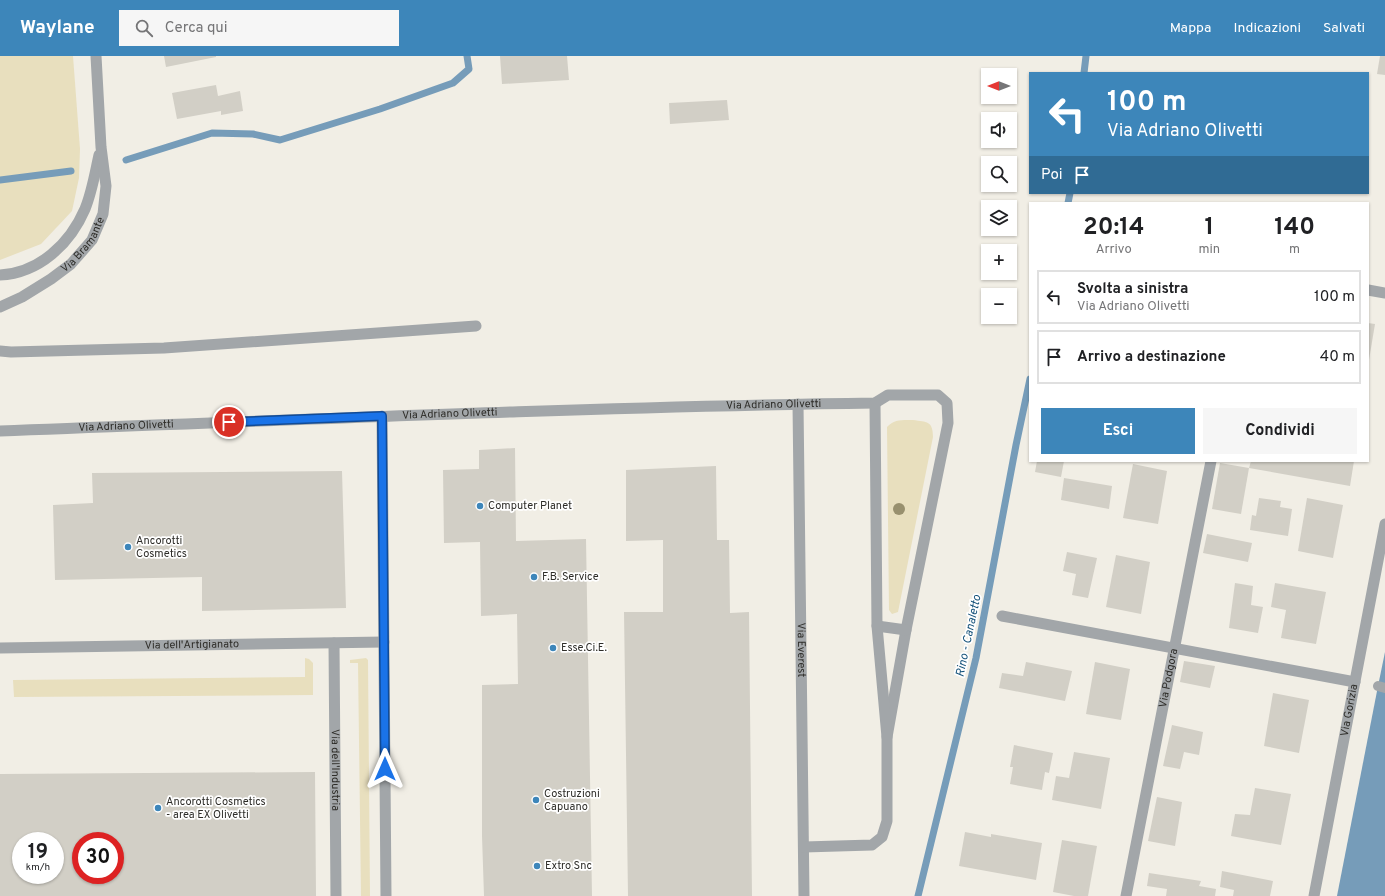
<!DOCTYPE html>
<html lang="it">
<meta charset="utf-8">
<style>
:root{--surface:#fff;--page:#f6f6f6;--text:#202124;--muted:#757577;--line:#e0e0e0;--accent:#3d86ba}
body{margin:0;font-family:Overpass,sans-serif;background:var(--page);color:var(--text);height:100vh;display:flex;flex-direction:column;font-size:15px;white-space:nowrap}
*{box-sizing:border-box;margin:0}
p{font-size:13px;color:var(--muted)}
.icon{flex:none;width:22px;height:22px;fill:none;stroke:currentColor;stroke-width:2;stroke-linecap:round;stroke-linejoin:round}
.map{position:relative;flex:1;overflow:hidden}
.sheet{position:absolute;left:1029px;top:146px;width:340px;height:260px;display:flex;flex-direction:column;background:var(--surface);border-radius:0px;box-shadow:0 1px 3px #0004}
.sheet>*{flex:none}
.top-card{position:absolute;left:1029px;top:16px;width:340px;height:122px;border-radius:0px;box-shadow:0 1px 3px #0004;background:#3d86ba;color:#fff;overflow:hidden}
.needle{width:26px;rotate:270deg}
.tools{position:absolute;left:981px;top:12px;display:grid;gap:8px}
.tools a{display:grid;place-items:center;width:36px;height:36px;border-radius:0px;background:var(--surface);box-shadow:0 1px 3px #0004;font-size:20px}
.speed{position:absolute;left:12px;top:776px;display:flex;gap:8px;font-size:20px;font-weight:700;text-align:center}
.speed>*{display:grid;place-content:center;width:52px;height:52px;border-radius:50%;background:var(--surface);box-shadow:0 1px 3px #0004;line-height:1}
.speed small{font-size:10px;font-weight:400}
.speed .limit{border:6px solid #d22;background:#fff;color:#111}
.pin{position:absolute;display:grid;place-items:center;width:34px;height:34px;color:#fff;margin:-17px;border:2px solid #fff;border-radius:50%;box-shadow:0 1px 4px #0007}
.me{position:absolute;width:44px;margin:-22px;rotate:0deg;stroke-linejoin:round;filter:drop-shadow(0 0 3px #0008)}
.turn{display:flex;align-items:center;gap:14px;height:84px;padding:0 12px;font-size:18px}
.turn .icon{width:52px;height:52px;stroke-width:2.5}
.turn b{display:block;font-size:28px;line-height:34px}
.then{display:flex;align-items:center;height:38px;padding:0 12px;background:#0003;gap:8px;font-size:15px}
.eta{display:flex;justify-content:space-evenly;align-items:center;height:68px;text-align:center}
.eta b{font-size:24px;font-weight:700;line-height:28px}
.button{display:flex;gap:8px;margin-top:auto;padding:8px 12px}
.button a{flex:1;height:46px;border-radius:0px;background:var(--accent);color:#fff;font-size:16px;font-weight:700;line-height:46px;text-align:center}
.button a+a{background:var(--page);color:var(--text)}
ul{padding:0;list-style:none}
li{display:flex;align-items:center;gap:12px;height:54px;margin:0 8px 6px;padding:0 4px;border:2px solid var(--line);border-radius:0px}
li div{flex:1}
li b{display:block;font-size:15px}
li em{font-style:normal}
header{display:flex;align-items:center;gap:24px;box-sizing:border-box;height:56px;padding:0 20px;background:var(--accent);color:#fff}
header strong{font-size:19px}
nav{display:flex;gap:22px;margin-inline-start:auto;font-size:14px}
.search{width:280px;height:36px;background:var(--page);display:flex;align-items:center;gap:10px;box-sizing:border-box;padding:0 14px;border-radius:0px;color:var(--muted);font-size:15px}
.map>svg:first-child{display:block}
.green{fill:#e8dfbe}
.water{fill:#769cb9}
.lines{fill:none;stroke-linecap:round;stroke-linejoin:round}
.stream{stroke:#769cb9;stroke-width:7}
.building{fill:#d2cfc6;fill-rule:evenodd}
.service{stroke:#a2a6a9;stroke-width:10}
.minor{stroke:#a2a6a9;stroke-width:11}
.tree{fill:#98906e}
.route-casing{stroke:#114b97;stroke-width:10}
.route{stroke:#1a73e8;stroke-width:7}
.poi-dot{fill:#3d86ba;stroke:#fff;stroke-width:1.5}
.labels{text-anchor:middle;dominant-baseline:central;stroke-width:3.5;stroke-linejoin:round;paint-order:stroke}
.street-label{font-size:11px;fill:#2e2d29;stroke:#fff}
.poi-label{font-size:11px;fill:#2e2d29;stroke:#fff;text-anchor:start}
.water-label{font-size:12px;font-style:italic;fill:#15527a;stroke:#fff}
</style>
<header>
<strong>Waylane</strong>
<div class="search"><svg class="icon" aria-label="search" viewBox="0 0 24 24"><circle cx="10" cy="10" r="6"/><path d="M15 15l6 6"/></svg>Cerca qui</div>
<nav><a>Mappa</a><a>Indicazioni</a><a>Salvati</a></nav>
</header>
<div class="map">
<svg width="1385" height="840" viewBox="0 0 1385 840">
<rect width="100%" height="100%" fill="#f1eee5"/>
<!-- green -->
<g class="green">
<polygon points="0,0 73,0 80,93 79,122 72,155 41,188 0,204"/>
<path d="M 913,364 C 927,366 933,365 933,381 L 898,556 L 892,558 L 889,554 L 887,371 C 894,363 903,364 913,364 Z"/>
<polygon points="305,602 309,603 313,607 313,639 14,641 13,624 305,621"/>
<polygon points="366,602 368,604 370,840 361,840 358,607 350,607 350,604"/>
</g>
<!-- water -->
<polygon class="water" points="1385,596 1385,840 1337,840 1378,630"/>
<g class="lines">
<!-- stream -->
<g class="stream">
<polyline points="1084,17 1086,0"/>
<polyline points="126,104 212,77 253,78 280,84 380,53 453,27 469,13 467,0"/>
<polyline points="0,124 71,115"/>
<polyline points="1068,147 1070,137"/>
<polyline points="918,840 976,602 1016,389 1030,323"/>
</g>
</g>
<!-- building -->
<g class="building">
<polygon points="164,0 216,0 216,1 166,11"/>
<polygon points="500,0 567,0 569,24 502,28"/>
<polygon points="1380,0 1385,0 1385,19 1377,18"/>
<polygon points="216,29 218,40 240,35 243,55 221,59 221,55 177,63 172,37"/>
<polygon points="727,44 729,64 670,68 669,47"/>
<polygon points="1368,267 1375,268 1369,304 1368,304"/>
<polygon points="515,392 516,485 586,483 592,840 484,840 482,780 482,629 518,628 517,558 481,560 480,486 444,487 443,414 479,413 479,394"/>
<polygon points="1037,405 1064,405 1061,421 1035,416"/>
<polygon points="1251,405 1354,405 1350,430 1249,412"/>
<polygon points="1220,407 1249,412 1241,458 1212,453"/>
<polygon points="1133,408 1167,415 1158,468 1123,462"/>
<polygon points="716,410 717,484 729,484 730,557 749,556 752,840 628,840 624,556 663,556 663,484 626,485 626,414"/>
<polygon points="342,415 346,552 202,555 202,521 55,524 53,449 93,447 92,417"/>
<polygon points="1064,422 1112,430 1109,453 1061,444"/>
<polygon points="1259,442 1281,445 1280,451 1292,453 1288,480 1250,474 1252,459 1256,460"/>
<polygon points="1307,442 1343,449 1333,502 1298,495"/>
<polygon points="1207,478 1252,487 1248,506 1203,497"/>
<polygon points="1067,496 1097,502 1088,542 1072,539 1076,518 1063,515"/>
<polygon points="1116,499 1150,506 1141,558 1106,551"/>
<polygon points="1235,527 1253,530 1251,549 1263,551 1258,577 1229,572"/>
<polygon points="1275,527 1326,536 1316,588 1281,582 1286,554 1271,551"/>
<polygon points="1184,605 1215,610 1210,632 1180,626"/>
<polygon points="1026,606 1072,615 1065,645 999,632 1002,617 1023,620"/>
<polygon points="1095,606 1130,613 1121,664 1086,658"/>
<polygon points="1273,637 1309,644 1299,697 1264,690"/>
<polygon points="1172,669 1203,676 1199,699 1184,696 1180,713 1163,710"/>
<polygon points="1014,689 1053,697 1049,717 1045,716 1042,734 1010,728 1013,711 1010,711"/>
<polygon points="1074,696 1110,702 1101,753 1052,744 1056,720 1069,722"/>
<path d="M 315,716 L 316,840 L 0,840 L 0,718 ZM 21,785 L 55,785 L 55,819 L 21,819 ZM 81,785 L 115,785 L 115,819 L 81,819 Z"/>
<polygon points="1255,732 1291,738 1281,789 1231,780 1235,758 1250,759"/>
<polygon points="1157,741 1182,746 1175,790 1148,785"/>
<polygon points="965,776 991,781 991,778 1042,787 1036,824 959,810"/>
<polygon points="1062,784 1097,790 1088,840 1074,840 1053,836"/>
<polygon points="1222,815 1273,825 1270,840 1233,840 1234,834 1220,831"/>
<polygon points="1149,817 1201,825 1199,830 1216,833 1215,840 1166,840 1167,833 1147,830"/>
</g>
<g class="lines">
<!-- service -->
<polyline class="service" points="1378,630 1385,632"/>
<!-- minor -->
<g class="minor">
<path d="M 0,219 C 39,217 70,188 85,153 C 92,136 95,117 99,99"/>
<polyline points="1368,234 1385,237"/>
<path id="s1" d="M 0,251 L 22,241 L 51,223 L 71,208 L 92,184 L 103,158 L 106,130 L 101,91 L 96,0"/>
<polyline points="0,295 11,296 164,292 476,270"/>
<path id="s2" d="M 798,348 L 804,840"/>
<polyline points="382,360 386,840"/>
<path id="s3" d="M 0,375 C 292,364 583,351 875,347 L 888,339 L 938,339 L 947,347 L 948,367 L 906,574 L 887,681"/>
<polyline points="1002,560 1355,626"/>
<polyline points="877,570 906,574"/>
<path id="s4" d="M 334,587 L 336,840"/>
<path id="s5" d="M 0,592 L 384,586"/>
<polyline points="804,791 872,789 882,781 887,765 887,681 877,570 875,347"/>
<path id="s6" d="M 1126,840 L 1211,405"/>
<path id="s7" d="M 1314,840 L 1385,468"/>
</g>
</g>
<!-- trees -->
<circle class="tree" cx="899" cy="453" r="6"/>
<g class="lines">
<!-- route casing -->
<g class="route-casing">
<polyline id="route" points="229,366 382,360 385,713"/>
</g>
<!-- route -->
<use href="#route" class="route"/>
</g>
<!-- markers -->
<g class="poi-dot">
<circle cx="480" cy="450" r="4"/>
<circle cx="128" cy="491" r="4"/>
<circle cx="534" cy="521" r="4"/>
<circle cx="553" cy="592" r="4"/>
<circle cx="536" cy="744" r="4"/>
<circle cx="158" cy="752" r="4"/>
<circle cx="537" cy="810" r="4"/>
</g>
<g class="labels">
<!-- street labels -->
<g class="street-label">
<text stroke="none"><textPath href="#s1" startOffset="106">Via Bramante</textPath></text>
<text stroke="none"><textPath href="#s3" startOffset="774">Via Adriano Olivetti</textPath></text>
<text stroke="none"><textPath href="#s3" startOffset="450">Via Adriano Olivetti</textPath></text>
<text stroke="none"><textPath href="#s3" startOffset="126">Via Adriano Olivetti</textPath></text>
<text stroke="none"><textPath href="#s5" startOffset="192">Via dell'Artigianato</textPath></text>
<text stroke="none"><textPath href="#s2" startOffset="246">Via Everest</textPath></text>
<text stroke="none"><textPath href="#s6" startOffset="222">Via Podgora</textPath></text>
<text stroke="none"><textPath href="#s7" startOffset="189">Via Gorizia</textPath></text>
<text stroke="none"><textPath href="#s4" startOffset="127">Via dell'Industria</textPath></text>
</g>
<!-- poi labels -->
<g class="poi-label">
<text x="488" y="450">Computer Planet</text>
<text x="136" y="485">Ancorotti<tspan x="136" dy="13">Cosmetics</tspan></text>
<text x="542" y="521">F.B. Service</text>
<text x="561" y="592">Esse.Ci.E.</text>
<text x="544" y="738">Costruzioni<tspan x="544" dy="13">Capuano</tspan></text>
<text x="166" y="746">Ancorotti Cosmetics<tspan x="166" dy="13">- area EX Olivetti</tspan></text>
<text x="545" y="810">Extro Snc</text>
</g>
<!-- water labels -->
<g class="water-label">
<text transform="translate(969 580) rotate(-78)">Rino - Canaletto</text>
</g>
</g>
</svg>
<div class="tools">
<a><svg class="needle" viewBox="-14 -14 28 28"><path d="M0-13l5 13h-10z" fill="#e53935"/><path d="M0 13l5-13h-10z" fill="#757577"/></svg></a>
<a><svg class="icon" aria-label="sound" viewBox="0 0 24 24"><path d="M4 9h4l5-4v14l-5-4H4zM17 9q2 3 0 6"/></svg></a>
<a><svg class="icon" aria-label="search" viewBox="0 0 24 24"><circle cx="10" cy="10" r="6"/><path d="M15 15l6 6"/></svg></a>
<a><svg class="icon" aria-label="layers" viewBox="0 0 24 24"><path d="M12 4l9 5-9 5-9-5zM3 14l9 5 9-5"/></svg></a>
<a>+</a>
<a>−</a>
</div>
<div class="speed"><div>19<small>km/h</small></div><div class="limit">30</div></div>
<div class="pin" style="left:229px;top:366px;background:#d93025"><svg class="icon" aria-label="arrive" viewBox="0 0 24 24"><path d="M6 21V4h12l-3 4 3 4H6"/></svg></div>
<svg class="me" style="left:385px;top:713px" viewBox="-20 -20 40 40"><path d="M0-17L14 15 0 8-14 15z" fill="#1a73e8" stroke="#fff" stroke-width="4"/></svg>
<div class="top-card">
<div class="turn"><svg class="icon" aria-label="left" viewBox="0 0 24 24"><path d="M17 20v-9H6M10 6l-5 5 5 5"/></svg><div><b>100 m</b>Via Adriano Olivetti</div></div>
<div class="then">Poi<svg class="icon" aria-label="arrive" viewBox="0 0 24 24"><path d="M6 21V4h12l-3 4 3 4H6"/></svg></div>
</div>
<section class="sheet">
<div class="eta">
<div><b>20:14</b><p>Arrivo</p></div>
<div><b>1</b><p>min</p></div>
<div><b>140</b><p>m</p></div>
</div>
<ul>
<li><svg class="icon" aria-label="left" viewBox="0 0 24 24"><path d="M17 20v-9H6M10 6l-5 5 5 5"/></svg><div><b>Svolta a sinistra</b><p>Via Adriano Olivetti</p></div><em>100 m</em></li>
<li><svg class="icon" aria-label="arrive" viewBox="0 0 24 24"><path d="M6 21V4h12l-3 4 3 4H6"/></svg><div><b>Arrivo a destinazione</b></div><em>40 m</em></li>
</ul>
<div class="button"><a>Esci</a><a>Condividi</a></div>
</section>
</div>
